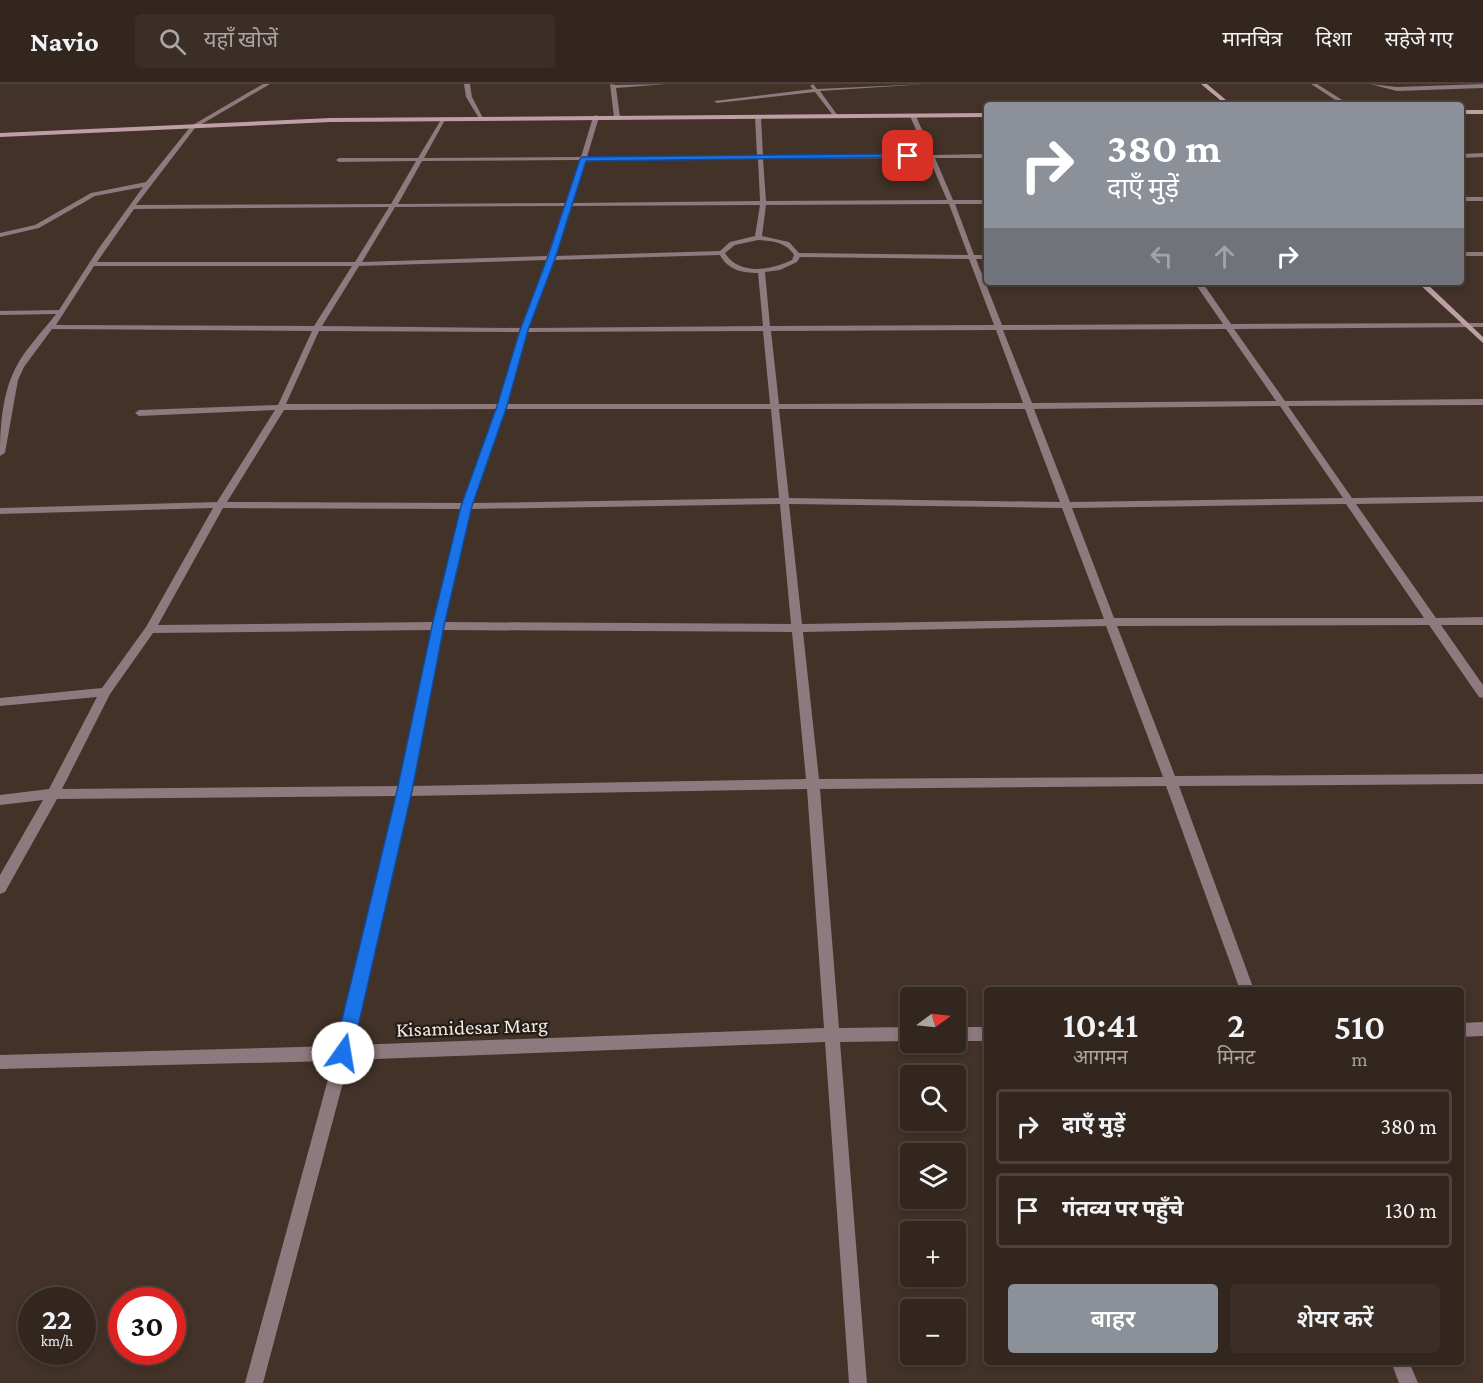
<!DOCTYPE html>
<html lang="hi">
<meta charset="utf-8">
<style>
:root{--surface:#32261e;--page:#3a2e27;--text:#f1f3f6;--muted:#a8a5a4;--line:#4d433c;--accent:#8c9099}
body{margin:0;font-family:"Crimson Pro","Noto Sans Devanagari",serif;background:var(--page);color:var(--text);height:100vh;display:flex;flex-direction:column;font-size:22px;white-space:nowrap}
*{box-sizing:border-box;margin:0}
p{font-size:20px;color:var(--muted)}
.icon{flex:none;width:33px;height:33px;fill:none;stroke:currentColor;stroke-width:2;stroke-linecap:round;stroke-linejoin:round}
.map{position:relative;flex:1;overflow:hidden}
.panel{position:absolute;left:984px;top:903px;width:480px;height:378px;display:flex;flex-direction:column;background:var(--surface);border-radius:6px;box-shadow:0 3px 9px #0003,0 0 0 2px var(--line)}
.panel>*{flex:none}
.guide{position:absolute;left:984px;top:18px;width:480px;height:183px;border-radius:6px;box-shadow:0 3px 9px #0003,0 0 0 2px var(--line);background:#8c9099;color:#fff;overflow:hidden}
.needle{width:39px;rotate:75deg}
.controls{position:absolute;left:900px;top:903px;display:grid;gap:12px}
.controls a{display:grid;place-items:center;width:66px;height:66px;border-radius:6px;background:var(--surface);box-shadow:0 3px 9px #0003,0 0 0 2px var(--line);font-size:30px}
.speed{position:absolute;left:18px;top:1203px;display:flex;gap:12px;font-size:30px;font-weight:700;text-align:center}
.speed>*{display:grid;place-content:center;width:78px;height:78px;border-radius:50%;background:var(--surface);box-shadow:0 3px 9px #0003,0 0 0 2px var(--line);line-height:1}
.speed small{font-size:15px;font-weight:400}
.speed .limit{border:9px solid #d22;background:#fff;color:#111}
.pin{position:absolute;display:grid;place-items:center;width:51px;height:51px;color:#fff;margin:-26px;border-radius:12px;box-shadow:0 3px 9px #0006}
.me{position:absolute;width:66px;margin:-33px;rotate:13deg;stroke-linejoin:round;filter:drop-shadow(0 0 4px #0008)}
.turn{display:flex;align-items:center;gap:21px;height:126px;padding:0 24px;font-size:27px}
.turn .icon{width:78px;height:78px;stroke-width:2.5}
.turn b{display:block;font-size:42px;line-height:51px}
.lanes{display:flex;align-items:center;height:57px;padding:0 24px;background:#0003;justify-content:center;gap:30px;direction:ltr}
.lanes .off{opacity:.35}
.eta{display:flex;justify-content:space-evenly;align-items:center;height:102px;text-align:center}
.eta b{font-size:36px;font-weight:600;line-height:42px}
.primary-button{display:flex;gap:12px;margin-top:auto;padding:12px 24px}
.primary-button a{flex:1;height:69px;border-radius:6px;background:var(--accent);color:#fff;font-size:24px;font-weight:600;line-height:69px;text-align:center}
.primary-button a+a{background:var(--page);color:var(--text)}
ul{padding:0;list-style:none}
li{display:flex;align-items:center;gap:18px;height:75px;margin:0 12px 9px;padding:0 12px;border:3px solid var(--line);border-radius:6px}
li div{flex:1}
li b{display:block;font-size:22px}
li em{font-style:normal}
header{display:flex;align-items:center;gap:36px;box-sizing:border-box;height:84px;padding:0 30px;background:var(--surface);border-bottom:2px solid var(--line)}
header strong{font-size:28px}
nav{display:flex;gap:33px;margin-inline-start:auto;font-size:21px}
.search{width:420px;height:54px;background:var(--page);display:flex;align-items:center;gap:15px;box-sizing:border-box;padding:0 21px;border-radius:6px;color:var(--muted);font-size:22px}
.map>svg:first-child{display:block}
.lines{fill:none;stroke-linecap:round;stroke-linejoin:round}
.street{fill:#8d797e;fill-rule:evenodd}
.secondary{fill:#be9fa6;fill-rule:evenodd}
.route{fill:#1a73e8;stroke:#114b97;stroke-width:1.5}
.labels{text-anchor:middle;dominant-baseline:central;stroke-width:4.5;stroke-linejoin:round;paint-order:stroke}
.near-street-label{font-size:21px;fill:#f3e8e1;stroke:#231c17}
</style>
<header>
<strong>Navio</strong>
<div class="search"><svg class="icon" aria-label="search" viewBox="0 0 24 24"><circle cx="10" cy="10" r="6"/><path d="M15 15l6 6"/></svg>यहाँ खोजें</div>
<nav><a>मानचित्र</a><a>दिशा</a><a>सहेजे गए</a></nav>
</header>
<div class="map">
<svg width="1483" height="1299" viewBox="0 0 1483 1299">
<rect width="100%" height="100%" fill="#423228"/>
<g class="lines">
<!-- street -->
<g class="street">
<path d="M 263,0 L 270,0 L 195,44 L 136,121 L 391,120 L 416,77 L 339,78 L 336,76 L 339,74 L 418,74 L 442,34 L 445,36 L 424,74 L 581,73 L 593,33 L 596,31 L 599,33 L 587,73 L 757,72 L 755,33 L 758,31 L 761,33 L 763,72 L 927,71 L 910,32 L 913,30 L 916,32 L 933,71 L 987,70 L 987,74 L 935,74 L 953,116 L 987,116 L 987,120 L 955,120 L 974,171 L 987,171 L 987,175 L 976,175 L 1002,241 L 1223,240 L 1194,198 L 1202,198 L 1231,240 L 1483,239 L 1483,243 L 1234,245 L 1285,317 L 1483,315 L 1483,321 L 1288,322 L 1352,414 L 1483,412 L 1483,418 L 1356,420 L 1436,534 L 1483,533 L 1483,541 L 1441,541 L 1483,601 L 1483,614 L 1479,613 L 1429,541 L 1117,542 L 1175,692 L 1483,690 L 1483,700 L 1179,702 L 1254,906 L 1240,906 L 1166,702 L 820,705 L 839,944 L 910,943 L 910,957 L 840,958 L 867,1299 L 849,1299 L 825,958 L 349,976 L 263,1299 L 245,1299 L 333,977 L 0,985 L 0,971 L 337,962 L 397,712 L 57,715 L 5,808 L 0,810 L 0,791 L 43,716 L 0,721 L 0,711 L 49,705 L 97,613 L 0,622 L 0,614 L 102,604 L 146,543 L 213,424 L 0,430 L 0,424 L 217,418 L 275,326 L 139,332 L 135,329 L 139,326 L 278,321 L 312,247 L 52,245 L 24,283 L 18,296 L 5,369 L 0,372 C 0,344 2,311 15,285 C 25,265 43,247 56,230 L 0,231 L 0,227 L 59,226 L 99,164 L 143,103 L 95,112 L 39,144 L 0,153 L 0,149 L 35,141 L 91,109 L 146,98 L 191,42 ZM 929,74 L 947,116 L 766,117 L 763,75 ZM 758,75 L 760,117 L 573,119 L 586,76 ZM 580,76 L 567,119 L 398,120 L 422,77 ZM 949,120 L 968,171 L 799,169 L 789,158 L 762,152 L 766,121 ZM 760,121 L 755,152 L 730,158 L 720,167 L 554,172 L 572,122 ZM 566,122 L 547,172 L 362,178 L 395,123 ZM 389,123 L 355,178 L 97,178 L 134,125 ZM 758,156 C 772,157 786,158 794,171 L 792,176 C 771,186 739,192 725,169 L 735,161 ZM 720,171 C 728,186 742,189 758,189 L 763,242 L 529,244 L 553,176 ZM 800,173 L 969,175 L 994,241 L 770,242 L 765,188 L 780,186 L 797,178 ZM 546,176 L 521,244 L 322,242 L 359,182 ZM 94,182 L 352,182 L 314,242 L 56,241 ZM 1226,245 L 1276,317 L 1032,319 L 1003,246 ZM 996,246 L 1023,319 L 779,320 L 771,247 ZM 319,247 L 519,248 L 498,320 L 286,320 ZM 763,247 L 770,320 L 507,320 L 527,248 ZM 1280,322 L 1343,414 L 1070,418 L 1034,325 ZM 497,325 L 462,419 L 227,418 L 284,326 ZM 505,325 L 771,325 L 779,414 L 472,419 ZM 779,325 L 1025,325 L 1060,418 L 789,414 ZM 780,420 L 791,540 L 444,538 L 470,425 ZM 789,420 L 1062,424 L 1104,535 L 802,540 ZM 1346,420 L 1424,534 L 1114,534 L 1072,424 ZM 223,424 L 461,425 L 433,538 L 158,541 ZM 1106,542 L 1163,693 L 819,695 L 803,548 ZM 432,546 L 399,702 L 62,705 L 110,610 L 153,549 ZM 443,546 L 792,548 L 806,695 L 411,702 ZM 807,705 L 824,944 L 352,961 L 409,712 Z"/>
<polygon points="464,0 470,0 472,13 484,36 480,36 466,13"/>
<polygon points="610,0 616,1 666,0 616,4 620,33 617,35 614,33"/>
<polygon points="813,0 817,5 927,0 820,7 838,32 835,34 815,8 717,19 714,17 813,5 810,2"/>
<polygon points="1311,0 1317,0 1350,21 1343,21"/>
<polygon points="1370,0 1397,3 1483,0 1483,4 1397,7"/>
<polygon points="1483,69 1483,73 1461,74 1461,70"/>
<rect x="1461" y="113" width="22" height="4"/>
<rect x="1461" y="168" width="22" height="4"/>
<polygon points="1483,938 1483,952 1461,953 1461,939"/>
<rect x="956" y="943" width="31" height="14"/>
<polygon points="1391,1278 1409,1278 1418,1299 1399,1299"/>
</g>
<!-- secondary -->
<g class="secondary">
<polygon points="1201,0 1207,0 1232,21 1226,21"/>
<rect x="1461" y="26" width="22" height="4"/>
<polygon points="987,29 987,33 331,38 0,53 0,49 331,34"/>
<polygon points="1417,198 1425,198 1483,253 1483,259"/>
</g>
</g>
<!-- route -->
<polygon class="route" points="908,70 911,73 586,77 555,175 528,246 507,322 472,422 444,542 412,707 352,969 349,974 343,977 337,974 334,969 397,707 432,542 461,422 497,322 520,246 547,175 580,75 583,73"/>
<g class="labels">
<!-- near-street labels -->
<g class="near-street-label">
<text transform="translate(472 943) rotate(-2)">Kisamidesar Marg</text>
</g>
</g>
</svg>
<div class="controls">
<a><svg class="needle" viewBox="-14 -14 28 28"><path d="M0-13l5 13h-10z" fill="#e53935"/><path d="M0 13l5-13h-10z" fill="#a8a5a4"/></svg></a>
<a><svg class="icon" aria-label="search" viewBox="0 0 24 24"><circle cx="10" cy="10" r="6"/><path d="M15 15l6 6"/></svg></a>
<a><svg class="icon" aria-label="layers" viewBox="0 0 24 24"><path d="M12 4l9 5-9 5-9-5zM3 14l9 5 9-5"/></svg></a>
<a>+</a>
<a>−</a>
</div>
<div class="speed"><div>22<small>km/h</small></div><div class="limit">30</div></div>
<div class="pin" style="left:908px;top:72px;background:#d93025"><svg class="icon" aria-label="arrive" viewBox="0 0 24 24"><path d="M6 21V4h12l-3 4 3 4H6"/></svg></div>
<svg class="me" style="left:343px;top:969px" viewBox="-20 -20 40 40"><circle r="19" fill="#fff"/><path d="M0-13L10 11 0 6-10 11z" fill="#1a73e8"/></svg>
<div class="guide">
<div class="turn"><svg class="icon" aria-label="right" viewBox="0 0 24 24"><path d="M7 20v-9h11M14 6l5 5-5 5"/></svg><div><b>380 m</b>दाएँ मुड़ें</div></div>
<div class="lanes"><svg class="icon off" aria-label="left" viewBox="0 0 24 24"><path d="M17 20v-9H6M10 6l-5 5 5 5"/></svg><svg class="icon off" aria-label="ahead" viewBox="0 0 24 24"><path d="M12 20V5M6 11l6-6 6 6"/></svg><svg class="icon" aria-label="right" viewBox="0 0 24 24"><path d="M7 20v-9h11M14 6l5 5-5 5"/></svg></div>
</div>
<section class="panel">
<div class="eta">
<div><b>10:41</b><p>आगमन</p></div>
<div><b>2</b><p>मिनट</p></div>
<div><b>510</b><p>m</p></div>
</div>
<ul>
<li><svg class="icon" aria-label="right" viewBox="0 0 24 24"><path d="M7 20v-9h11M14 6l5 5-5 5"/></svg><div><b>दाएँ मुड़ें</b></div><em>380 m</em></li>
<li><svg class="icon" aria-label="arrive" viewBox="0 0 24 24"><path d="M6 21V4h12l-3 4 3 4H6"/></svg><div><b>गंतव्य पर पहुँचे</b></div><em>130 m</em></li>
</ul>
<div class="primary-button"><a>बाहर</a><a>शेयर करें</a></div>
</section>
</div>
